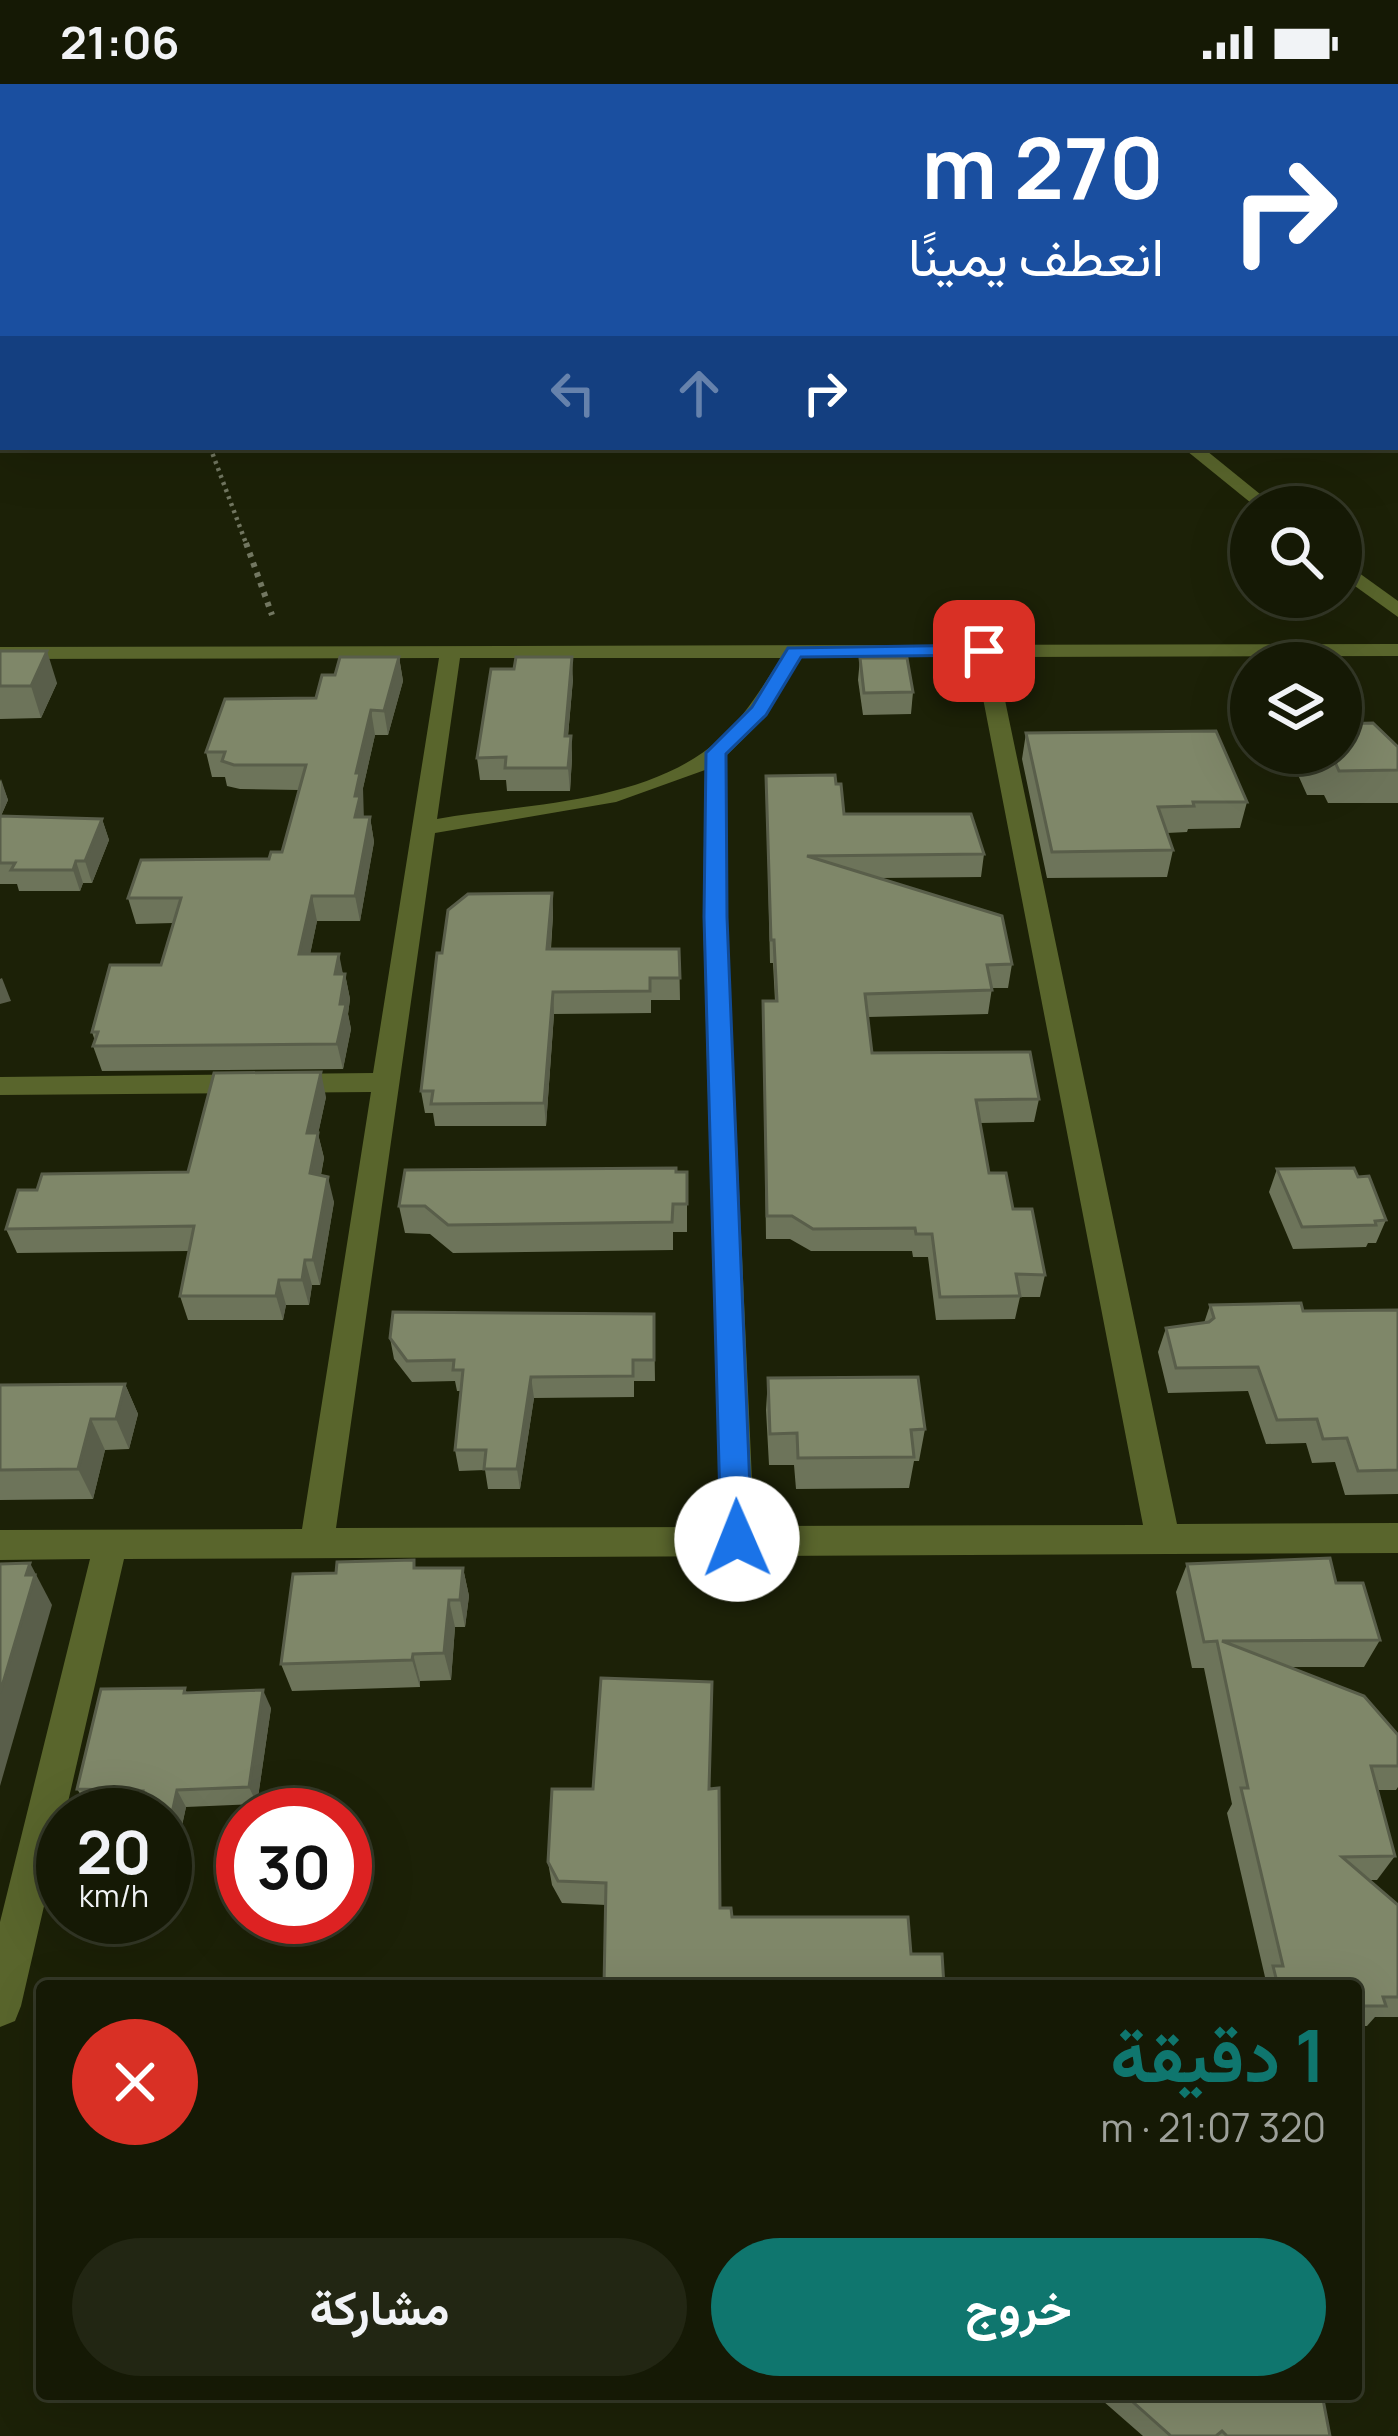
<!DOCTYPE html>
<html lang="ar">
<meta charset="utf-8">
<style>
:root{--surface:#151905;--page:#222613;--text:#f1f3f6;--muted:#9da09a;--line:#343827;--accent:#0f766e}
body{margin:0;font-family:Manrope,Vazirmatn,sans-serif;background:var(--page);color:var(--text);direction:rtl;height:100vh;display:flex;flex-direction:column;font-size:45px;white-space:nowrap}
*{box-sizing:border-box;margin:0}
p{font-size:39px;color:var(--muted)}
.icon{flex:none;width:66px;height:66px;fill:none;stroke:currentColor;stroke-width:2;stroke-linecap:round;stroke-linejoin:round}
.map{position:relative;flex:1;overflow:hidden;direction:ltr}
.sheet{position:absolute;left:36px;top:1896px;width:1326px;height:420px;display:flex;flex-direction:column;background:var(--surface);border-radius:12px;box-shadow:0 12px 48px #0002,0 0 0 3px var(--line);direction:rtl}
.sheet>*{flex:none}
.guide{position:absolute;left:0px;top:0px;width:1398px;height:366px;box-shadow:0 12px 48px #0002,0 0 0 3px var(--line);direction:rtl;background:#1a4fa0;color:#fff;overflow:hidden}
.tools{position:absolute;left:1230px;top:402px;display:grid;gap:24px}
.tools a{display:grid;place-items:center;width:132px;height:132px;border-radius:50%;background:var(--surface);box-shadow:0 12px 48px #0002,0 0 0 3px var(--line);font-size:60px}
.speed{position:absolute;left:36px;top:1704px;display:flex;gap:24px;font-size:60px;font-weight:700;text-align:center}
.speed>*{display:grid;place-content:center;width:156px;height:156px;border-radius:50%;background:var(--surface);box-shadow:0 12px 48px #0002,0 0 0 3px var(--line);line-height:1}
.speed small{font-size:30px;font-weight:400}
.speed .limit{border:18px solid #d22;background:#fff;color:#111}
.pin{position:absolute;display:grid;place-items:center;width:102px;height:102px;color:#fff;margin:-51px;border-radius:24px;box-shadow:0 6px 18px #0006}
.me{position:absolute;width:132px;margin:-66px;rotate:359deg;stroke-linejoin:round;filter:drop-shadow(0 0 9px #0008)}
.turn{display:flex;align-items:center;gap:42px;height:252px;padding:0 36px;font-size:54px}
.turn .icon{width:156px;height:156px;stroke-width:2.5}
.turn b{display:block;font-size:84px;line-height:102px}
.lanes{display:flex;align-items:center;height:114px;padding:0 36px;background:#0003;justify-content:center;gap:60px;direction:ltr}
.lanes .off{opacity:.35}
.round{display:grid;place-items:center;flex:none;width:126px;height:126px;border-radius:63px;background:var(--page)}
.overview{display:flex;align-items:center;justify-content:space-between;height:204px;padding:0 36px}
h1{font-size:72px;font-weight:700;line-height:90px;color:var(--accent)}
.button{display:flex;gap:24px;margin-top:auto;padding:24px 36px}
.button a{flex:1;height:138px;border-radius:72px;background:var(--accent);color:#fff;font-size:48px;font-weight:700;line-height:138px;text-align:center}
.button a+a{background:var(--page);color:var(--text)}
.status{display:flex;justify-content:space-between;align-items:center;height:84px;padding:0 60px;background:var(--surface);direction:ltr}
.status svg{height:33px;fill:currentColor}
.map>svg:first-child{display:block}
.lines{fill:none;stroke-linecap:round;stroke-linejoin:round}
.path-far1{stroke:#727761;stroke-width:4.5;stroke-dasharray:3 4.5;stroke-linecap:butt}
.path{stroke:#727761;stroke-width:6;stroke-dasharray:4.5 6;stroke-linecap:butt}
.minor{fill:#59652c;fill-rule:evenodd}
.tertiary{fill:#59652c;fill-rule:evenodd}
.wall{fill:#6d745a}
.shaded-wall{fill:#595e4a}
.building{fill:#7f8769;stroke:#595e4a;stroke-width:3}
.route{fill:#1a73e8;stroke:#114b97;stroke-width:3}
</style>
<div class="status"><b>21:06</b><svg viewBox="0 0 49 12"><path d="M0 12V9h3v3zM5 12V6h3v6zM10 12V3h3v9zM15 12V0h3v12zM26 1h20v11H26zM47 4h2v5h-2z"/></svg></div>
<div class="map">
<svg width="1398" height="2352" viewBox="0 0 1398 2352">
<rect width="100%" height="100%" fill="#1c2107"/>
<g class="lines">
<!-- path-far1 -->
<polyline class="path-far1" points="210,363 247,462"/>
<!-- path -->
<polyline class="path" points="246,459 272,531"/>
<!-- minor -->
<g class="minor">
<polygon points="1156,0 1178,0 1179,2 1152,3"/>
<rect x="1395" y="323" width="3" height="10"/>
<path d="M 1398,560 L 1398,572 L 996,573 L 1177,1440 L 1398,1439 L 1398,1469 L 124,1475 L 21,1922 L 15,1937 L 0,1943 L 0,1838 L 90,1475 L 0,1476 L 0,1446 L 302,1445 L 371,1008 L 0,1011 L 0,993 L 373,989 L 439,574 L 0,575 L 0,563 ZM 802,573 L 975,573 L 1143,1441 L 754,1442 L 727,833 L 727,671 L 758,640 ZM 460,574 L 781,574 C 763,602 745,632 720,655 C 647,720 528,719 437,735 ZM 705,686 L 703,833 L 720,1443 L 336,1444 L 435,749 L 616,718 Z"/>
</g>
<!-- tertiary -->
<g class="tertiary">
<polygon points="730,0 744,0 746,3 732,3"/>
<polygon points="1182,363 1202,363 1276,423 1256,423"/>
<polygon points="1341,476 1398,517 1398,533 1341,492"/>
</g>
</g>
<!-- wall -->
<g class="wall">
<polygon points="767,0 795,0 796,3 771,3"/>
<polygon points="1205,0 1398,0 1398,100 1395,100 1395,3 1207,3"/>
<polygon points="1395,192 1398,196 1398,266 1395,266"/>
<polygon points="0,567 57,599 41,634 0,635"/>
<polygon points="399,573 403,597 388,651 375,651 363,704 363,733 370,733 374,758 360,837 317,837 310,870 345,890 350,915 348,930 351,945 343,985 102,987 93,962 95,957 92,948 161,881 173,839 136,840 128,814 269,775 282,768 299,706 240,705 227,702 225,693 212,693 206,668 316,614 335,591"/>
<polygon points="860,574 913,608 911,630 863,631 858,596"/>
<polygon points="573,595 568,652 571,652 572,674 570,707 507,707 506,696 480,696 477,674"/>
<polygon points="1026,649 1247,718 1240,744 1188,745 1187,748 1167,749 1173,766 1167,793 1047,794 1022,675"/>
<polygon points="1398,663 1398,719 1328,719 1324,711 1307,711 1290,673 1291,669 1341,669"/>
<polygon points="766,692 836,700 844,730 984,770 981,793 880,794 1012,880 1008,904 992,904 988,930 868,933 872,969 1039,1015 1034,1038 980,1039 989,1089 1013,1125 1045,1191 1040,1213 1020,1213 1015,1235 936,1236 928,1173 913,1173 912,1167 811,1167 790,1155 766,1155 763,917 775,917 773,879 770,879"/>
<polygon points="0,695 8,716 1,732 102,735 109,756 92,799 83,799 80,807 19,807 17,800 0,800"/>
<polygon points="552,809 553,831 551,865 679,865 680,916 651,916 651,929 554,930 546,1042 435,1042 433,1029 425,1029 421,1007 442,869"/>
<polygon points="326,1013 318,1050 324,1074 321,1091 334,1118 320,1201 312,1201 309,1221 286,1221 283,1236 188,1236 180,1212 189,1167 17,1169 6,1145 37,1106 188,1088"/>
<polygon points="1277,1085 1386,1136 1376,1159 1368,1159 1366,1163 1293,1165 1269,1108"/>
<polygon points="676,1088 687,1088 687,1148 673,1148 673,1166 453,1169 430,1150 405,1149 399,1122"/>
<polygon points="1210,1221 1303,1227 1398,1226 1398,1410 1345,1411 1335,1378 1312,1379 1306,1359 1266,1360 1248,1307 1168,1309 1158,1268 1166,1244 1204,1239"/>
<polygon points="654,1230 655,1297 634,1297 634,1313 534,1314 520,1405 488,1405 485,1386 459,1387 455,1366 461,1307 457,1307 455,1297 412,1298 394,1275 390,1254"/>
<polygon points="768,1294 925,1345 919,1377 914,1377 909,1404 796,1405 794,1381 769,1381 766,1326"/>
<polygon points="125,1300 138,1330 129,1365 105,1366 93,1415 0,1416 0,1301"/>
<polygon points="1187,1480 1336,1499 1380,1556 1364,1583 1289,1583 1398,1651 1398,1703 1396,1706 1378,1706 1395,1772 1377,1796 1369,1796 1398,1821 1398,1933 1375,1933 1367,1942 1356,1942 1356,1902 1258,1902 1265,1893 1227,1729 1232,1720 1204,1584 1192,1584 1176,1508"/>
<polygon points="416,1484 463,1484 469,1512 465,1543 455,1543 451,1596 420,1597 420,1603 292,1607 281,1580"/>
<polygon points="185,1604 187,1609 271,1624 257,1720 186,1723 178,1760 165,1760 165,1731 139,1724 88,1722 77,1705"/>
<polygon points="709,1705 720,1824 732,1833 911,1870 944,1902 606,1821 562,1819 552,1801 548,1778"/>
<polygon points="1102,2310 1336,2310 1323,2317 1330,2352 1143,2352 1103,2317"/>
</g>
<!-- shaded-wall -->
<g class="shaded-wall">
<polygon points="47,567 57,599 41,634 31,602"/>
<polygon points="399,573 403,597 388,651 384,627"/>
<polygon points="572,573 573,595 566,674 565,652"/>
<polygon points="371,626 375,651 363,704 364,737 355,733 356,689"/>
<polygon points="571,652 572,674 570,707 568,684"/>
<polygon points="1,695 8,716 0,734"/>
<polygon points="370,733 374,758 360,837 355,812"/>
<polygon points="102,735 109,756 92,799 85,777"/>
<polygon points="76,777 83,799 80,807 73,786"/>
<polygon points="552,809 553,831 549,887 547,865"/>
<polygon points="312,812 317,837 305,895 299,870"/>
<polygon points="339,870 344,895 335,890"/>
<polygon points="345,890 350,915 348,930 351,945 343,985 337,960 340,920"/>
<polygon points="2,894 11,917 0,920 0,895"/>
<polygon points="553,908 554,930 546,1042 544,1019"/>
<polygon points="321,988 326,1013 318,1050 324,1074 316,1114 310,1089 307,1049"/>
<polygon points="328,1093 334,1118 320,1201 313,1176"/>
<polygon points="305,1176 312,1201 309,1221 302,1196"/>
<polygon points="279,1196 286,1221 283,1236 276,1212"/>
<polygon points="531,1293 534,1314 520,1405 517,1385"/>
<polygon points="125,1300 138,1330 129,1365 116,1335"/>
<polygon points="91,1335 105,1366 93,1415 78,1385"/>
<polygon points="30,1479 52,1521 0,1702 0,1609"/>
<polygon points="463,1484 469,1512 465,1543 460,1516"/>
<polygon points="449,1516 455,1543 451,1596 444,1569"/>
<polygon points="413,1570 420,1597 420,1603 412,1576"/>
<polygon points="263,1606 271,1624 257,1720 249,1703"/>
<polygon points="177,1706 186,1723 178,1760 169,1743"/>
</g>
<!-- building -->
<g class="building">
<polygon points="881,0 980,0 982,3 882,3"/>
<polygon points="1217,0 1398,0 1398,57 1395,57 1395,3 1219,3"/>
<polygon points="1395,59 1398,72 1398,84 1395,84"/>
<polygon points="1395,140 1398,140 1398,177 1395,180"/>
<polygon points="1395,192 1398,196 1398,248 1395,248"/>
<polygon points="0,567 47,567 31,602 0,602"/>
<polygon points="340,573 399,573 384,627 371,626 356,689 360,689 355,712 360,712 355,733 370,733 355,812 312,812 299,870 339,870 335,890 345,890 340,920 346,920 337,960 93,962 98,948 92,948 110,881 161,881 181,814 128,814 141,776 269,775 271,768 282,768 306,681 234,681 222,677 225,668 206,668 225,615 316,614 322,591 335,591"/>
<polygon points="516,573 572,573 565,652 571,652 568,684 505,684 506,673 477,674 491,585 514,585"/>
<polygon points="860,574 907,574 913,608 864,609"/>
<polygon points="1373,639 1398,663 1398,686 1339,687 1335,678 1317,678 1313,669 1341,669 1341,640"/>
<polygon points="1216,647 1247,718 1193,718 1194,722 1158,723 1173,766 1052,768 1026,649"/>
<polygon points="835,691 836,700 841,700 844,730 971,730 984,770 807,772 1002,832 1012,880 987,881 992,906 865,910 872,969 1030,968 1039,1015 976,1016 989,1089 1006,1089 1013,1125 1032,1125 1045,1191 1016,1190 1020,1212 940,1213 932,1150 916,1150 915,1144 813,1145 792,1132 767,1132 763,917 777,917 774,856 771,856 766,692"/>
<polygon points="0,732 102,735 85,777 76,777 73,786 11,786 15,779 0,779"/>
<polygon points="552,809 547,865 679,865 680,894 650,894 650,907 553,908 544,1019 431,1020 433,1007 421,1007 437,869 442,869 448,826 468,810"/>
<polygon points="321,988 307,1049 318,1049 310,1089 328,1093 313,1176 305,1176 302,1196 279,1196 276,1212 180,1212 194,1142 6,1145 18,1106 37,1106 42,1090 188,1088 214,989"/>
<polygon points="676,1084 676,1088 687,1088 687,1120 673,1120 672,1138 448,1141 425,1122 399,1122 405,1086"/>
<polygon points="1354,1084 1358,1093 1369,1092 1386,1136 1375,1137 1376,1141 1302,1143 1277,1085"/>
<polygon points="1301,1219 1303,1227 1398,1226 1398,1386 1358,1387 1347,1354 1323,1355 1317,1335 1277,1336 1258,1283 1176,1284 1166,1244 1209,1238 1214,1234 1210,1221"/>
<polygon points="393,1228 654,1230 654,1276 633,1276 633,1292 531,1293 517,1385 484,1385 486,1366 455,1366 463,1286 453,1286 454,1276 407,1277 390,1254"/>
<polygon points="918,1293 925,1345 911,1346 914,1373 798,1374 797,1349 770,1350 768,1294"/>
<polygon points="125,1300 116,1335 91,1335 78,1385 0,1386 0,1301"/>
<polygon points="1330,1474 1336,1499 1363,1499 1380,1556 1222,1557 1364,1612 1398,1651 1398,1682 1371,1682 1395,1772 1342,1773 1398,1821 1398,1913 1383,1913 1386,1922 1356,1922 1356,1902 1278,1902 1273,1882 1283,1882 1241,1704 1248,1704 1217,1557 1204,1558 1187,1480"/>
<polygon points="414,1476 414,1484 463,1484 460,1516 449,1516 444,1569 413,1570 412,1576 281,1580 293,1490 336,1489 337,1478"/>
<polygon points="30,1479 26,1491 35,1491 0,1609 0,1480"/>
<polygon points="601,1594 712,1598 709,1705 719,1704 720,1824 731,1824 732,1833 908,1833 911,1870 942,1870 944,1902 604,1902 606,1799 558,1797 548,1778 552,1705 593,1705"/>
<polygon points="185,1604 184,1609 263,1606 249,1703 177,1706 169,1743 165,1743 165,1731 137,1731 143,1707 77,1705 101,1605"/>
<polygon points="1124,2310 1322,2310 1330,2352 1227,2352 1222,2347 1216,2352 1171,2352"/>
</g>
<!-- route -->
<polygon class="route" points="984,561 990,563 990,571 801,573 766,631 726,670 727,833 752,1455 748,1465 737,1469 726,1465 721,1455 704,833 706,669 752,623 788,564"/>
</svg>
<div class="tools">
<a><svg class="icon" aria-label="search" viewBox="0 0 24 24"><circle cx="10" cy="10" r="6"/><path d="M15 15l6 6"/></svg></a>
<a><svg class="icon" aria-label="layers" viewBox="0 0 24 24"><path d="M12 4l9 5-9 5-9-5zM3 14l9 5 9-5"/></svg></a>
</div>
<div class="speed"><div>20<small>km/h</small></div><div class="limit">30</div></div>
<div class="pin" style="left:984px;top:567px;background:#d93025"><svg class="icon" aria-label="arrive" viewBox="0 0 24 24"><path d="M6 21V4h12l-3 4 3 4H6"/></svg></div>
<svg class="me" style="left:737px;top:1455px" viewBox="-20 -20 40 40"><circle r="19" fill="#fff"/><path d="M0-13L10 11 0 6-10 11z" fill="#1a73e8"/></svg>
<div class="guide">
<div class="turn"><svg class="icon" aria-label="right" viewBox="0 0 24 24"><path d="M7 20v-9h11M14 6l5 5-5 5"/></svg><div><b>270 m</b>انعطف يمينًا</div></div>
<div class="lanes"><svg class="icon off" aria-label="left" viewBox="0 0 24 24"><path d="M17 20v-9H6M10 6l-5 5 5 5"/></svg><svg class="icon off" aria-label="ahead" viewBox="0 0 24 24"><path d="M12 20V5M6 11l6-6 6 6"/></svg><svg class="icon" aria-label="right" viewBox="0 0 24 24"><path d="M7 20v-9h11M14 6l5 5-5 5"/></svg></div>
</div>
<section class="sheet">
<div class="overview"><div><h1>1 دقيقة</h1><p>320 m · 21:07</p></div><a class="round" style="background:#d93025;color:#fff"><svg class="icon" aria-label="close" viewBox="0 0 24 24"><path d="M6 6l12 12M18 6L6 18"/></svg></a></div>
<div class="button"><a>خروج</a><a>مشاركة</a></div>
</section>
</div>
